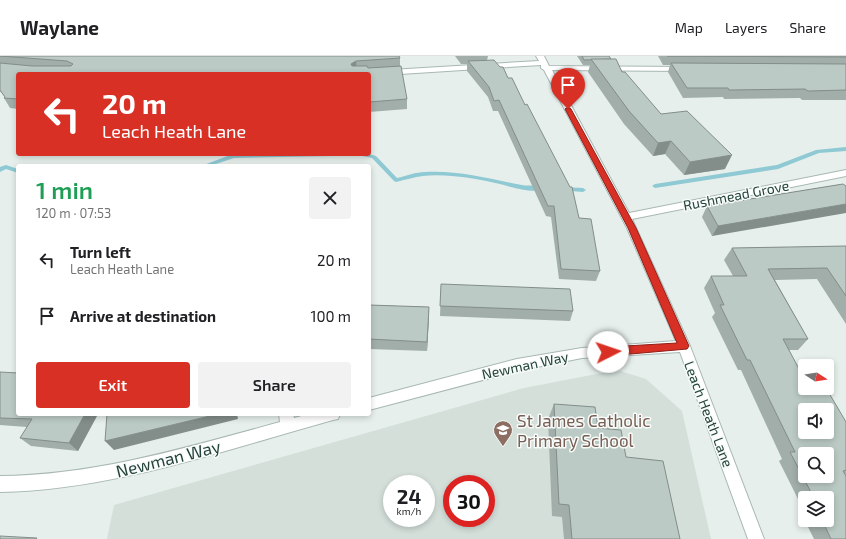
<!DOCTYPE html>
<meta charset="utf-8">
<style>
:root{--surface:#fff;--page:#f2f2f2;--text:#202124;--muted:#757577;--line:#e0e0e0;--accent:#d93025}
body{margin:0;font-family:"Exo 2",sans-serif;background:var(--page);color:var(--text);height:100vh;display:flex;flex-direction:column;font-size:15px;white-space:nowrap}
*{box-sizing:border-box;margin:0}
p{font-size:13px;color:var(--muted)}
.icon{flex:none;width:22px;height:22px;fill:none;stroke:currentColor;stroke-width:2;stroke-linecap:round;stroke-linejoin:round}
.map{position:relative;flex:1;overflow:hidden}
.details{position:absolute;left:16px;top:108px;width:355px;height:252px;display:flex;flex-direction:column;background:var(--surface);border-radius:4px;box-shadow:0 2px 6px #0003}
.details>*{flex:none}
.guide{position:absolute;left:16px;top:16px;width:355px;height:84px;border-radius:4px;box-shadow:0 2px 6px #0003;background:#d93025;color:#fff;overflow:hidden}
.needle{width:26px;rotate:102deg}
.fabs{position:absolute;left:798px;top:303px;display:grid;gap:8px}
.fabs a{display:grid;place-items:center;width:36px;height:36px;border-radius:4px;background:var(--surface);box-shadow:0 2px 6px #0003;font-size:20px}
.speed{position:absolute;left:383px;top:419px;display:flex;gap:8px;font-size:20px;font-weight:700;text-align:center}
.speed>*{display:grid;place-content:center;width:52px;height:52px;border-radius:50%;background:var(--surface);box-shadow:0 2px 6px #0003;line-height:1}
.speed small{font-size:10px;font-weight:400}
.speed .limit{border:6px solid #d22;background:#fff;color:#111}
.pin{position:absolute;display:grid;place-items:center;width:34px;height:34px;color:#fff;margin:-41px -17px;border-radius:50% 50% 50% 0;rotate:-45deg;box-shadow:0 0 4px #0007}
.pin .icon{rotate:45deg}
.me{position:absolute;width:44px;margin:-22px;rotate:86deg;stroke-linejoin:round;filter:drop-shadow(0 0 3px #0008)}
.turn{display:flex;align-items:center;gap:14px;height:84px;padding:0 20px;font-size:18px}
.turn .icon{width:52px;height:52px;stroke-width:2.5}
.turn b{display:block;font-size:28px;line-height:34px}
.round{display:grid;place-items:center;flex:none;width:42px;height:42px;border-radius:4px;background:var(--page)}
.summary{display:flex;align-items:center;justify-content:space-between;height:68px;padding:0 20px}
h1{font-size:24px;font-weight:600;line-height:30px;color:#1e9e55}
.action{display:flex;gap:8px;margin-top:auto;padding:8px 20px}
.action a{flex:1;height:46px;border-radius:4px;background:var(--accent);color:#fff;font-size:16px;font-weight:600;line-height:46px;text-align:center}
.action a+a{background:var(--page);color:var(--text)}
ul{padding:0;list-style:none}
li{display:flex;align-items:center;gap:12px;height:56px;padding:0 20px}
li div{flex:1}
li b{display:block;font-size:15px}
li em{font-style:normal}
header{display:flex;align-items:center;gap:24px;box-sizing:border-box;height:56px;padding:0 20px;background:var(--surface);border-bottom:1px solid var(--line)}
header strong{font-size:19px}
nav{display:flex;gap:22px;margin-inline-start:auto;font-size:14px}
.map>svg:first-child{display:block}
.built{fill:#d4dfda;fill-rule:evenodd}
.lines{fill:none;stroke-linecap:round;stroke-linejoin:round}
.stream{fill:#8ec9d4;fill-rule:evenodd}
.minor-casing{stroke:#a8b8b2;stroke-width:2}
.minor{fill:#fff;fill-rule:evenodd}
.wall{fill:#a1aea9;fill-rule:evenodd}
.shaded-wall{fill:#838d89}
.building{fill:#bbcac4;stroke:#838d89;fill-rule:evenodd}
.route{fill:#d93025;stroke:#8d1f18}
.labels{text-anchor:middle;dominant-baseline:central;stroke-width:3;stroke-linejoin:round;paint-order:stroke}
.street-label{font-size:14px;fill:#24423a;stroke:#f7fbf9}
.near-education-label{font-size:17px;fill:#785e54;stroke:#f7fbf9;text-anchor:start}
.near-street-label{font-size:17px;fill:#24423a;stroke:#f7fbf9}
</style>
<header>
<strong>Waylane</strong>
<nav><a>Map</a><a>Layers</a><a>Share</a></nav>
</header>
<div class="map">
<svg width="846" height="483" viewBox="0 0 846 483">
<rect width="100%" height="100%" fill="#e6efeb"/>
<!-- built -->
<path class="built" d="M 617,314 L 646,323 L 682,355 L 711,483 L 107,483 L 114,449 L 524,332 ZM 392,428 L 426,428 L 426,462 L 392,462 ZM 452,428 L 486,428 L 486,462 L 452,462 Z"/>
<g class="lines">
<!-- stream -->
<g class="stream">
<polygon points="846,91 846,95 819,97 778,113 655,132 652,130 655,128 777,109 816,94"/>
<polygon points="233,98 336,98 333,100 234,102 210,110 201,110"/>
<path d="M 357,98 L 369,98 L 376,100 L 397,122 C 406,120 416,116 425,116 C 458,114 490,123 522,129 C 530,131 541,127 546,132 C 539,138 519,133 511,131 C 487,124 447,117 423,120 C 414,121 405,124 396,126 L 394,125 L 372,102 L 358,99 Z"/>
<polygon points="151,108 165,108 168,110 148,110"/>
<polygon points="6,109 18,113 18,117 6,113 0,116 0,111"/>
<polygon points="562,131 583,132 586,134 583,136 560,134 560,132"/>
</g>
<!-- minor casing -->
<g class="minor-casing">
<g id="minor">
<polygon points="536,0 544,0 549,10 685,11 689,13 685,15 552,14 629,157 846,114 846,120 632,163 690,290 764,483 748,483 680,296 582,302 517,315 369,354 369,342 517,303 582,292 676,285 627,172 544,14 541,12 541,9 369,20 369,18 353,18 357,16 539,5"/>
<path d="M 279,358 L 293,358 L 294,362 L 309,358 L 340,358 L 338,363 L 333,364 C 224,394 114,434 0,436 L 0,420 C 96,419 189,391 280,366 Z"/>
</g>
</g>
<!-- minor -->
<use href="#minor" class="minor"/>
</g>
<!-- wall -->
<g class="wall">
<polygon points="0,0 400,2 400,10 407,43 407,53 369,56 369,18 18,18 18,53 10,52 4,42 5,41 0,35"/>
<polygon points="455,0 488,0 487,4 508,22 525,49 579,162 600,215 596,225 559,223 551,161 546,160 498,55 493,55 488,41 467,15 467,8 461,8"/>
<polygon points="577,0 609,0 611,3 661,58 725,113 684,119 665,98 653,100 624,68 588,16 590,9 583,9"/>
<polygon points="658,0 846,0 846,44 802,44 800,42 724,43 723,41 683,42 668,16 670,9 663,9"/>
<polygon points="843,128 712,180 702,161 707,150"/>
<path d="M 846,190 L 846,268 L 817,223 L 775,224 L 808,283 L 798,294 L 788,294 L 805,332 L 846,366 L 846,483 L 814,483 L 802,459 L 805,457 L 779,405 L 782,403 L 741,314 L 738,314 L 712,261 L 715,257 L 704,232 L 711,220 L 733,220 L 724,204 L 732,192 ZM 805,442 L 827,442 L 827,464 L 805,464 Z"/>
<polygon points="441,228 573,255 570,265 440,260"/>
<polygon points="369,249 429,251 427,295 369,293"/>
<polygon points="0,316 98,358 78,395 31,390 20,382 27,371 0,369"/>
<polygon points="554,348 598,372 626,401 680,483 564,483 562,461 552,460 548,363"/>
</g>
<!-- shaded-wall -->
<g class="shaded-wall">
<polygon points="356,5 357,14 351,8"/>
<polygon points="671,85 665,98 653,100 658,87"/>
<polygon points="732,99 725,113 684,119 690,106"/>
<polygon points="846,148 846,157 712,180 718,170"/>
<polygon points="429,251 429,262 427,295 427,286"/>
<polygon points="85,358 98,358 78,395 69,387"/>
<polygon points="218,358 237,358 238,363 114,394 105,385"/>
</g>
<!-- building -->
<g class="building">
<polygon points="0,0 399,0 400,2 356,5 351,8 352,10 367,10 368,12 401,10 407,43 369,46 369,18 18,18 18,43 4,42 5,41 0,34 0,7 32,10 71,10 73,8 67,5"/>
<polygon points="582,0 609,0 611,3 584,4"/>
<polygon points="667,0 846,0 846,1"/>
<polygon points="591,3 616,3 622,16 625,16 661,58 687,55 732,99 690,106 671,85 658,87 629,55"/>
<polygon points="494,4 500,11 503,11 508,22 512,22 525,49 527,48 570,131 572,131 579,162 591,163 600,215 561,213 554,150 548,150 499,44 494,45 489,31 468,5"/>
<polygon points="671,7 846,8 846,34 808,35 805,33 729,34 728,32 687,32"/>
<polygon points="843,128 846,130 846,148 718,170 707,150"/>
<path d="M 846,190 L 846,240 L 827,212 L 768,213 L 808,283 L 783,283 L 805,324 L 805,332 L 826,332 L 846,366 L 846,414 L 843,415 L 846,420 L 846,483 L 831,483 L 822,464 L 827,464 L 827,442 L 814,442 L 790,396 L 795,396 L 750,304 L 747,304 L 720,249 L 724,249 L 711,220 L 747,220 L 732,192 ZM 805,354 L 827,354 L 827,376 L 805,376 ZM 805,398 L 827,398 L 827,420 L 805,420 Z"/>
<polygon points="441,228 570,233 573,255 440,250"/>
<polygon points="369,249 429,251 427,286 369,283"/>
<polygon points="0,316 18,317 18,358 85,358 69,387 20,382 32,363 0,362"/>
<polygon points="554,348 595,351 598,372 621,374 626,401 663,405 680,483 572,483 569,449 559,448"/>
<polygon points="107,358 218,358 105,385"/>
<polygon points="0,480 37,482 36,483 0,483"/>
</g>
<!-- route -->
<polygon class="route" points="568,51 571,53 636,172 689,290 687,293 608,300 604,298 603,296 604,293 608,291 677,287 628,172 565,53"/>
<!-- icons -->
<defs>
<g id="school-pin" transform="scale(1)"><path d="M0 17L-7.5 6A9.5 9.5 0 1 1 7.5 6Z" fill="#8d6e63" stroke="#f7fbf9"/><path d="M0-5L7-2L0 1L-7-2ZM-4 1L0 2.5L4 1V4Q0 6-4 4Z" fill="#fff"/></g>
</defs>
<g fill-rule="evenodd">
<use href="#school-pin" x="503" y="374"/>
</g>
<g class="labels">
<!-- street labels -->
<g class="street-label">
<text transform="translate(736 139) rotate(-11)">Rushmead Grove</text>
<text transform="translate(525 309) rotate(-12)">Newman Way</text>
<text transform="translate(709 358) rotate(69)">Leach Heath Lane</text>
</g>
<!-- near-education labels -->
<g class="near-education-label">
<text x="517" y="364">St James Catholic<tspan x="517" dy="20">Primary School</tspan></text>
</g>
<!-- near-street labels -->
<g class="near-street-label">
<text transform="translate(168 402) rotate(-14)">Newman Way</text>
</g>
</g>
</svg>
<div class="fabs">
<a><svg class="needle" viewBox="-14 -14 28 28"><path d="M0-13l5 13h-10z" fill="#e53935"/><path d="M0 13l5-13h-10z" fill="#757577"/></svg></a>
<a><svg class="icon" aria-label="sound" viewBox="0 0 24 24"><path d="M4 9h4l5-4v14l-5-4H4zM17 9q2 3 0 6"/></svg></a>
<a><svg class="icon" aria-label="search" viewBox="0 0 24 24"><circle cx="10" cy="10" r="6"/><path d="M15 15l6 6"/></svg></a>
<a><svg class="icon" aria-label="layers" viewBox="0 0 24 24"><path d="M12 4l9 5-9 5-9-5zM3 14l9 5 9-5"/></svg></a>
</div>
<div class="speed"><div>24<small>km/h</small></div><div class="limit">30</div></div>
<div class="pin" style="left:568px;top:53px;background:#d93025"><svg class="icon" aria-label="arrive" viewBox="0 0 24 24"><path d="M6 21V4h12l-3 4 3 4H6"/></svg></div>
<svg class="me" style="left:608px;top:296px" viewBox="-20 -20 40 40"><circle r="19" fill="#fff"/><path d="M0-13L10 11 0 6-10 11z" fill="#d93025"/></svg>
<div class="guide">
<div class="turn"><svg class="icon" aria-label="left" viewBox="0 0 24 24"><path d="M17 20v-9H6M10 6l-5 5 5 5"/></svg><div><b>20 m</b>Leach Heath Lane</div></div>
</div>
<section class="details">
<div class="summary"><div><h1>1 min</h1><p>120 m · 07:53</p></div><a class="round"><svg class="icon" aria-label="close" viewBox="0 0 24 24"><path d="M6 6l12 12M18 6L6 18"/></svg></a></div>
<ul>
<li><svg class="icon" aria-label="left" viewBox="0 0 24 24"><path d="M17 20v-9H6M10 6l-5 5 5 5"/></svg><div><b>Turn left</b><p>Leach Heath Lane</p></div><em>20 m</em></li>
<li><svg class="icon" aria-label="arrive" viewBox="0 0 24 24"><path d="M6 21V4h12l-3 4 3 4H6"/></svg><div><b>Arrive at destination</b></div><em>100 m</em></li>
</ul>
<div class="action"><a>Exit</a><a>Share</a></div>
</section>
</div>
